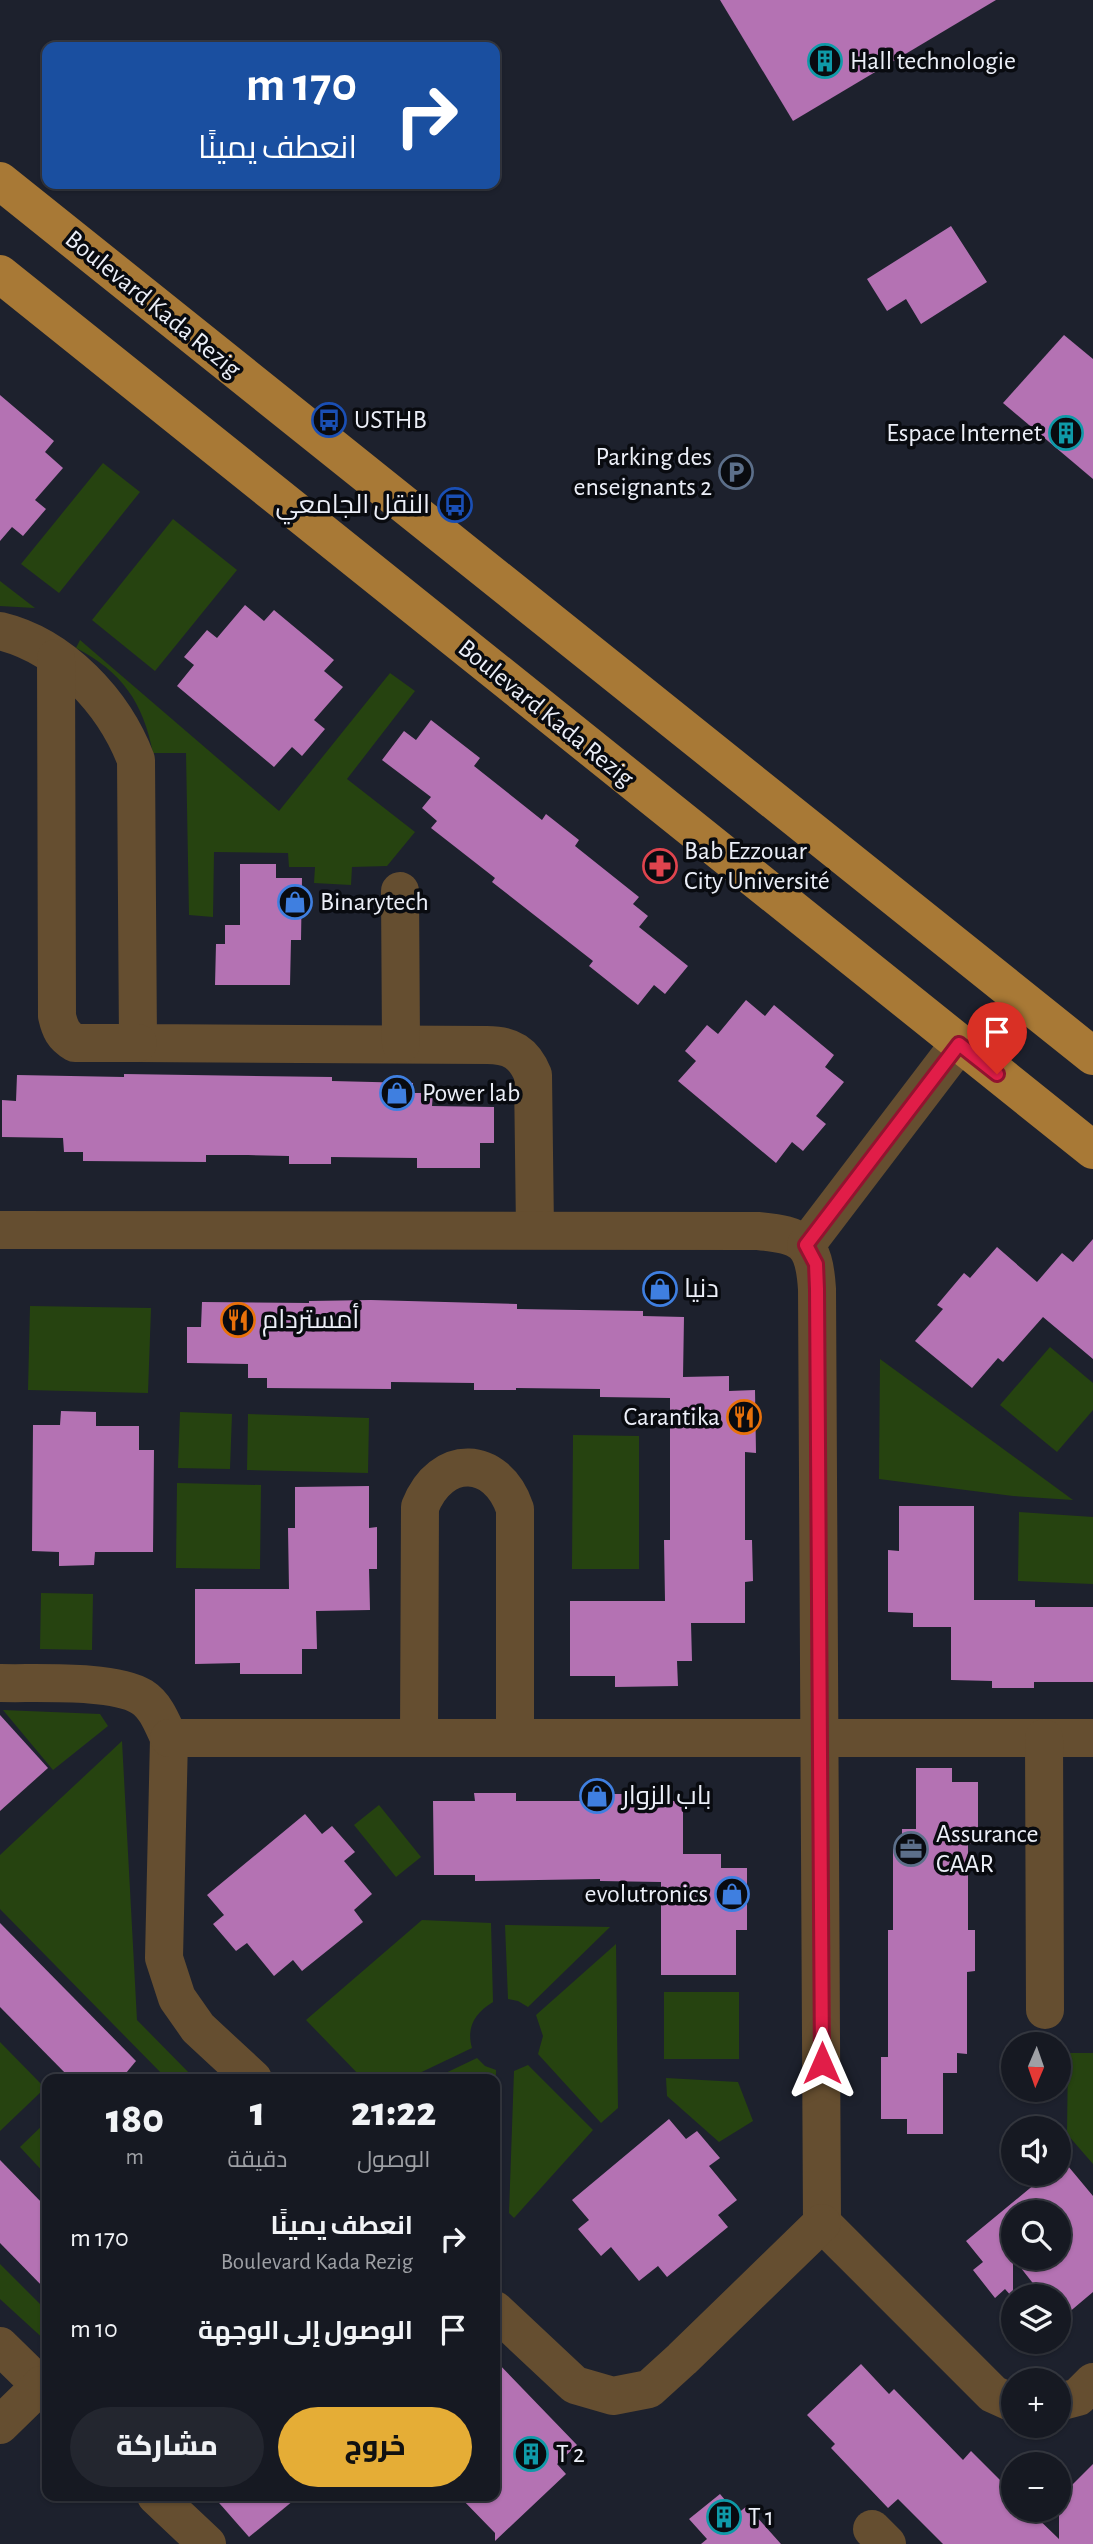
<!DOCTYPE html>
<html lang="ar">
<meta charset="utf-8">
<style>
:root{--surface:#161922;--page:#23262f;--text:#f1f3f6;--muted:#9ea0a5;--line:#353840;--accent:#e5ad36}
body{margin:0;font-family:"Alegreya Sans",Cairo,sans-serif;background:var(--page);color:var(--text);direction:rtl;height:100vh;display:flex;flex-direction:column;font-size:26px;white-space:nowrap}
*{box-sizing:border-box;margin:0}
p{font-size:23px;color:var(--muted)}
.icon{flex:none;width:38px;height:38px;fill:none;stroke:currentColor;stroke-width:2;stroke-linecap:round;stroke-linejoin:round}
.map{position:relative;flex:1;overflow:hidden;direction:ltr}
.panel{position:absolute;left:42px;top:2074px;width:458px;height:427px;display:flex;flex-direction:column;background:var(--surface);border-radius:14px;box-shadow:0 2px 5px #0004,0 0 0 2px var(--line);direction:rtl}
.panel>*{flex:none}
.hud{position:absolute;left:42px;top:42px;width:458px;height:147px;border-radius:14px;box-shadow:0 2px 5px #0004,0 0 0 2px var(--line);direction:rtl;background:#1a4fa0;color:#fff;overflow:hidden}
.needle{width:46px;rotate:182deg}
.buttons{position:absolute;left:1001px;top:2032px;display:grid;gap:14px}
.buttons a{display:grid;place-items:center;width:70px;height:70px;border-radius:50%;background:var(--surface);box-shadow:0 2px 5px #0004,0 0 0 2px var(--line);font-size:35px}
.pin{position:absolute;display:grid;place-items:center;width:60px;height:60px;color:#fff;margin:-72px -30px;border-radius:50% 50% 50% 0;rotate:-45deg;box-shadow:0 0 7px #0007}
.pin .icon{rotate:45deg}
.me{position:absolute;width:77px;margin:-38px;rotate:0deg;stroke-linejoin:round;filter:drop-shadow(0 0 5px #0008)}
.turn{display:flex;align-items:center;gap:24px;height:147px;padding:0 28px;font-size:32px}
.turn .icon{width:91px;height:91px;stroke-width:2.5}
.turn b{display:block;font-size:49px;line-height:60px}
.eta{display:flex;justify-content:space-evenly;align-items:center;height:119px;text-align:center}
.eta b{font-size:42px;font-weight:800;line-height:49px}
.primary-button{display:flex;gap:14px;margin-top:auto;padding:14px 28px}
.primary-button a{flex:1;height:80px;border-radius:42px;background:var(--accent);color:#111;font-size:28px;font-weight:800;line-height:80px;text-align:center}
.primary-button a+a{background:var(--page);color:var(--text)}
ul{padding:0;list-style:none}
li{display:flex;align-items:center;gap:21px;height:91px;padding:0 28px}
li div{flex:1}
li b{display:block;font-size:26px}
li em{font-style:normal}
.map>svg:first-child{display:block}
.green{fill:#264310}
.building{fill:#b472b3;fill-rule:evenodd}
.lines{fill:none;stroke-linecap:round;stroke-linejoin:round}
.minor{stroke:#654e30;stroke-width:38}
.major{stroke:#a87936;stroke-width:38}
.route-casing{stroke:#92132f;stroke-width:18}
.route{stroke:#e11d48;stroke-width:12}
.labels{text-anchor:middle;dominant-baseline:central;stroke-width:7;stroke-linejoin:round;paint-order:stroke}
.poi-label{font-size:26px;fill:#eceff8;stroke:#090b10;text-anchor:start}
.street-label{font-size:26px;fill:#eceff8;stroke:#090b10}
</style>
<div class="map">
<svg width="1093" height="2544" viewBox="0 0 1093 2544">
<rect width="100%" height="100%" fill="#1d212d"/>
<!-- green -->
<g class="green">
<polygon points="103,463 140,492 59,593 21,564"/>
<polygon points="173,519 237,570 155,671 92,620"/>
<polygon points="0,581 35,608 0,606"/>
<path d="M 80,640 L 279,811 L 390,673 L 415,691 L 347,779 L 415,832 L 387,866 L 352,867 L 351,885 L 314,883 L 315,867 L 289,867 L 288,853 L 214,852 L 213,917 L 189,915 L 186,753 L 153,753 C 143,702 122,672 76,648 Z"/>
<polygon points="30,1306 151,1308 148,1393 28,1390"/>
<polygon points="1050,1347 1093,1383 1093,1410 1057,1452 1000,1405"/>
<polygon points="880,1359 1073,1500 1013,1496 879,1479"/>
<polygon points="180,1412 232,1414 230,1469 178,1468"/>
<polygon points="248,1414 369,1418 368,1473 247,1470"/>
<polygon points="573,1435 639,1436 639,1569 572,1569"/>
<polygon points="177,1483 261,1485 260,1569 176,1568"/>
<polygon points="1019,1512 1093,1517 1093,1584 1018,1581"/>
<polygon points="41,1593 93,1594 92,1650 40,1649"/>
<polygon points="3,1710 100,1714 108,1726 53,1770"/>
<polygon points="122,1741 137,2020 195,2079 167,2079 0,1909 0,1855"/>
<polygon points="379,1805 421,1857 396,1877 354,1825"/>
<path d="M 422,1920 L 491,1923 L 493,2002 C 475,2013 466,2027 472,2048 L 407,2079 L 363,2079 L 306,2020 Z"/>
<polygon points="505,1925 610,1927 528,2007 518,2001 508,1999"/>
<polygon points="616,1944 618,2108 601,2123 538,2054 543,2036 536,2015"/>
<rect x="664" y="1992" width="75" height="67"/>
<polygon points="0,2042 45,2088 0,2131"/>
<polygon points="1068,2053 1093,2053 1093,2164 1067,2134"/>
<polygon points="477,2058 485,2066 496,2070 495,2108 495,2079 433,2079"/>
<polygon points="528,2065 593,2130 514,2218 509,2213 514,2071"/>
<polygon points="666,2078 738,2082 753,2121 719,2142 667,2096"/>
<polygon points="47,2121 47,2176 20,2147"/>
<polygon points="0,2264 47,2311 47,2342 0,2299"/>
</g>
<!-- building -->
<g class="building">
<polygon points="720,0 996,0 793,121"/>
<polygon points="951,226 987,282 921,324 906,299 887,311 867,279"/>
<polygon points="1064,335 1093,359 1093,479 1003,403"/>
<polygon points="0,395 54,441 45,452 63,468 35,500 46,509 23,536 12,527 0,541"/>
<polygon points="245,605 264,621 274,610 334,660 324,671 343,687 314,720 325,729 302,756 292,747 274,767 177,686 194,665 184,657 207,630 217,638"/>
<polygon points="431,720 480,758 474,766 542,820 546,814 579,840 575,846 639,897 633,904 648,916 639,927 688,966 665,994 654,985 638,1005 589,966 593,961 492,882 495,878 431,828 437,821 422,808 431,797 382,760 404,731 416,740"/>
<polygon points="240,864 276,864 276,878 302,878 301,940 291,940 290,985 215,985 216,944 225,944 225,925 240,925"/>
<polygon points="746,1000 765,1016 774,1005 834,1055 825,1067 844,1082 816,1116 826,1124 803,1151 792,1142 776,1163 678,1081 696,1061 685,1051 707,1025 718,1034"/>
<polygon points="124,1074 332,1077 332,1081 413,1083 413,1093 433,1093 432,1106 494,1107 494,1143 480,1143 480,1168 417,1168 417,1158 331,1157 331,1164 289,1164 289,1156 248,1155 206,1155 206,1162 83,1161 83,1152 64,1152 63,1138 2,1137 2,1100 16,1101 17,1075 124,1077"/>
<polygon points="1093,1239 1093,1359 1043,1317 1003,1362 998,1358 972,1388 915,1341 943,1309 937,1305 964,1273 970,1278 997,1247 1037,1282 1062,1253 1073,1262"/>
<polygon points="371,1300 517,1304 517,1309 643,1311 643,1316 684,1317 683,1377 729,1376 729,1391 755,1390 756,1453 745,1452 745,1540 752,1540 753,1581 745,1582 745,1623 691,1623 692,1661 677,1661 678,1686 615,1687 615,1676 570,1676 570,1601 665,1601 664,1540 670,1540 670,1398 600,1397 600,1389 516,1388 516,1390 474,1390 474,1383 391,1382 391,1389 267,1388 267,1378 248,1378 248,1364 187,1363 187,1327 201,1327 202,1302 309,1303 309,1301"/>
<polygon points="61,1411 96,1412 96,1426 139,1426 139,1450 154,1450 153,1552 95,1552 94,1565 59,1566 59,1552 32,1551 33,1425 60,1425"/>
<polygon points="369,1486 369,1528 377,1527 377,1569 369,1569 370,1610 316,1611 317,1649 302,1649 302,1674 240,1674 240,1663 195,1664 195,1589 289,1589 288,1528 295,1528 295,1487"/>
<polygon points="899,1506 974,1506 974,1600 1035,1600 1035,1607 1093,1607 1093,1682 1034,1682 1034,1688 992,1688 992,1681 951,1680 951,1627 913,1627 913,1613 888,1612 888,1550 899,1551"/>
<polygon points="0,1715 48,1768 0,1811"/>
<polygon points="916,1768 952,1768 952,1782 978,1782 978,1843 968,1844 968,1930 975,1930 975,1971 967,1972 967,2054 957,2053 957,2073 943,2073 943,2134 907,2134 907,2119 881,2119 881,2057 888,2057 888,1930 893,1930 893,1849 902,1848 902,1829 916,1829"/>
<polygon points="474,1793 516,1793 516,1801 600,1801 600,1794 641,1794 642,1801 683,1801 683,1854 721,1854 721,1868 747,1868 747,1930 736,1930 736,1975 661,1975 661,1882 600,1881 600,1879 475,1881 475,1875 434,1875 433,1801 475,1801"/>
<polygon points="305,1814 322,1834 332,1826 355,1852 344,1861 372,1894 354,1910 363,1922 302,1971 293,1960 274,1976 247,1943 236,1951 213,1924 224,1915 207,1895"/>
<polygon points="0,1923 136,2061 121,2079 71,2079 0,2007"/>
<polygon points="669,2119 686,2139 697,2131 720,2158 709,2166 737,2200 718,2215 728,2227 667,2277 658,2266 639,2281 611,2247 601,2256 578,2229 589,2220 572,2200"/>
<polygon points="0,2160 47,2208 47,2291 0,2243"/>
<path d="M 1063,2160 L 1093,2196 L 1093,2292 L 1061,2319 L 1059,2315 L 1059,2296 L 1043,2296 L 1013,2258 L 1013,2298 L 1005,2289 L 995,2298 L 973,2270 L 983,2262 L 966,2241 L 1047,2174 L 1059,2174 L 1059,2164 ZM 1013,2212 L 1059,2212 L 1059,2258 L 1013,2258 Z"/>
<polygon points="495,2360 577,2445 557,2464 566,2474 495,2541 495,2533 459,2496 495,2496"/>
<polygon points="861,2364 889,2394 894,2389 963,2460 971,2451 1013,2493 1013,2510 1029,2510 1059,2539 1059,2498 1093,2464 1093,2544 943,2544 898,2499 888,2508 831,2448 835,2444 807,2415"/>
<polygon points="720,2494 737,2514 747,2506 781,2544 701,2544 707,2539 689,2519"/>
<polygon points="213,2496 299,2496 249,2537"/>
</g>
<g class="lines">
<!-- minor -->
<g class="minor">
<path d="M 0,631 C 62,646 114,702 136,760 L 138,1043 L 487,1045 C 511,1045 524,1053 533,1075 L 535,1230"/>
<path d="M 56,658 L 57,1016 C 60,1029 63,1036 75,1043 L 138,1043"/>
<polyline points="400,891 401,1044"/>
<path d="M 0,1230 L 758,1231 C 803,1235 814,1242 817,1289 L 822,2223 L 993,2394 L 1013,2403"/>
<polyline points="806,1245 959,1044"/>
<path d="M 0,1683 C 35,1684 113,1679 142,1697 C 156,1706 162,1723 169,1738 L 164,1958 L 177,1998 L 198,2028 L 253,2079"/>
<path d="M 419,1737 L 420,1507 C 441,1453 497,1455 515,1509 L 515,1737"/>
<polyline points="169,1738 1093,1738"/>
<polyline points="1044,1738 1045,2010"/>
<polyline points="495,2310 575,2385 613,2396 649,2389 682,2359 822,2223"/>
<polyline points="0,2346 47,2392"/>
<polyline points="1059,2402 1078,2397 1093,2382"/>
<polyline points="0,2425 41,2385"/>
<polyline points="156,2496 207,2544"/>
<polyline points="872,2529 887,2544"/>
</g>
<!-- major -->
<g class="major">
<polyline points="0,181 1093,1056"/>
<polyline points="0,274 1093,1150"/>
</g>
</g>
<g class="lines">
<!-- route casing -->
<g class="route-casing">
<polyline id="route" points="822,2063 817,1289 816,1264 806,1245 959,1044 997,1074"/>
</g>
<!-- route -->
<use href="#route" class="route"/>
</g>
<!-- icons -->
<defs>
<g id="building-ring" transform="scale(1.75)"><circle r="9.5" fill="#090b10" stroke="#0f9aa8" stroke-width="1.5"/><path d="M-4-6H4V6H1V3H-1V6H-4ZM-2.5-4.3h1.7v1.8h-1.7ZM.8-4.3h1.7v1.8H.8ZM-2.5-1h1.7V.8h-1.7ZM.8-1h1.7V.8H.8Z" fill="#0f9aa8"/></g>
<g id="bus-ring" transform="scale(1.75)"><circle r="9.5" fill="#090b10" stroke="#1a4fb4" stroke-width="1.5"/><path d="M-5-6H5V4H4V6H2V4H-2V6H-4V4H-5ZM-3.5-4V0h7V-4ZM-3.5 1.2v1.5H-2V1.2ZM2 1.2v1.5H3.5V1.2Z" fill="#1a4fb4"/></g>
<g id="parking-ring" transform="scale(1.75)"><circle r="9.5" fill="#090b10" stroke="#5c6f8a" stroke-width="1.5"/><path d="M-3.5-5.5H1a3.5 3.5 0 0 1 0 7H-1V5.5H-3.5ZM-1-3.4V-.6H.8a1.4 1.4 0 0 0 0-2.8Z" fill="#5c6f8a"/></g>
<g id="pharmacy-ring" transform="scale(1.75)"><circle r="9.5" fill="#090b10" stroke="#e0444e" stroke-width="1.5"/><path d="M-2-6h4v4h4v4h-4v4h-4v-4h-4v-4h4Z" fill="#e0444e"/></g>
<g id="shop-ring" transform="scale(1.75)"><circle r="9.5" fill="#090b10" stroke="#3f7fe0" stroke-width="1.5"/><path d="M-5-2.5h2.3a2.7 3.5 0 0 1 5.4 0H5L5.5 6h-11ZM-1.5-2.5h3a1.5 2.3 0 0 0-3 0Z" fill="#3f7fe0"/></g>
<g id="restaurant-ring" transform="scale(1.75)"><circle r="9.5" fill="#090b10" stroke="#e8710a" stroke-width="1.5"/><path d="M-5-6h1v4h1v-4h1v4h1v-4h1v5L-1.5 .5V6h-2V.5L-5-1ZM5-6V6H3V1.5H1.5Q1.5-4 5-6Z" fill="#e8710a"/></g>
<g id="office-ring" transform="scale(1.75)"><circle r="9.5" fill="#090b10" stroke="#5c6f8a" stroke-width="1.5"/><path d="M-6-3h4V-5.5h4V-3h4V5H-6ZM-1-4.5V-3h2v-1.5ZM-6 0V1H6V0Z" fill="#5c6f8a"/></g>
</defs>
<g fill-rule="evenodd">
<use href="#building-ring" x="825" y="61"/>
<use href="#bus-ring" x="329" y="420"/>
<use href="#building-ring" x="1066" y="433"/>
<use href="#parking-ring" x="736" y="472"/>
<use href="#bus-ring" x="455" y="505"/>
<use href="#pharmacy-ring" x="660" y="866"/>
<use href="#shop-ring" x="295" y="902"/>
<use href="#shop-ring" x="397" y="1093"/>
<use href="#shop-ring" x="660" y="1289"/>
<use href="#restaurant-ring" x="238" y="1320"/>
<use href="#restaurant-ring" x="744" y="1417"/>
<use href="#shop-ring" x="597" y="1796"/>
<use href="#office-ring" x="911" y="1849"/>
<use href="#shop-ring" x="732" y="1894"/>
<use href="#building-ring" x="531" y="2454"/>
<use href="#building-ring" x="724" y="2517"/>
</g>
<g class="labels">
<!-- poi labels -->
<g class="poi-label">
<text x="850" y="61">Hall technologie</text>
<text x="354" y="420">USTHB</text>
<text x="1042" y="433" text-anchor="end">Espace Internet</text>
<text x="712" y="457" text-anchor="end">Parking des<tspan x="712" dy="30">enseignants 2</tspan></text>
<text x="430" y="505" text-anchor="end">النقل الجامعي</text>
<text x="684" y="851">Bab Ezzouar<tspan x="684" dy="30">City Université</tspan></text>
<text x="320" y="902">Binarytech</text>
<text x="422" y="1093">Power lab</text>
<text x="684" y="1289">دنيا</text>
<text x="262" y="1320">أمستردام</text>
<text x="720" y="1417" text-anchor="end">Carantika</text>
<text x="622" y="1796">باب الزوار</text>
<text x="936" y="1834">Assurance<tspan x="936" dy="30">CAAR</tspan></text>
<text x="708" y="1894" text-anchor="end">evolutronics</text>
<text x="556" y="2454">T 2</text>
<text x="748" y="2517">T 1</text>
</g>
<!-- street labels -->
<g class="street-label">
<text transform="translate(153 304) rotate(39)">Boulevard Kada Rezig</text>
<text transform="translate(546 713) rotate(39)">Boulevard Kada Rezig</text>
</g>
</g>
</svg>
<div class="buttons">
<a><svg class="needle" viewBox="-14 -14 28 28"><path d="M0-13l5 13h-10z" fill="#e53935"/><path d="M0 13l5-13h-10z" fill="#9ea0a5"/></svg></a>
<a><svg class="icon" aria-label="sound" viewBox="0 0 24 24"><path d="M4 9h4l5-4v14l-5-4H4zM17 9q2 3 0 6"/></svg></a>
<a><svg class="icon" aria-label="search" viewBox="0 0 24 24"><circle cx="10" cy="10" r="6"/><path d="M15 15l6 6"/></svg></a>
<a><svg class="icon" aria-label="layers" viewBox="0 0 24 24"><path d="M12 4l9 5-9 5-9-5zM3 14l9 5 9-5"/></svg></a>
<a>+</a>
<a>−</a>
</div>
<div class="pin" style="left:997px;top:1074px;background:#d93025"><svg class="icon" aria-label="arrive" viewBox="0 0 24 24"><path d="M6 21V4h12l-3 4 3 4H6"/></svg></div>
<svg class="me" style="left:822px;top:2063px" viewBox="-20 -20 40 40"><path d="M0-17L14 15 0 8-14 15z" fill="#e11d48" stroke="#fff" stroke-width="4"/></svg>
<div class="hud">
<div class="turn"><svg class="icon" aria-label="right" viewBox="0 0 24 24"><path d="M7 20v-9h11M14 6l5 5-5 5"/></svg><div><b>170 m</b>انعطف يمينًا</div></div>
</div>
<section class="panel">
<div class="eta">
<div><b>21:22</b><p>الوصول</p></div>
<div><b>1</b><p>دقيقة</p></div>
<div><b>180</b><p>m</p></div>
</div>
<ul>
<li><svg class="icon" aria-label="right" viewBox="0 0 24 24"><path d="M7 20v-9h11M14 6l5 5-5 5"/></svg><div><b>انعطف يمينًا</b><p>Boulevard Kada Rezig</p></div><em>170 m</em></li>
<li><svg class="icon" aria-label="arrive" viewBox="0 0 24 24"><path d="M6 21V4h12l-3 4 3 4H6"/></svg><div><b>الوصول إلى الوجهة</b></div><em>10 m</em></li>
</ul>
<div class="primary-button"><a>خروج</a><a>مشاركة</a></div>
</section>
</div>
